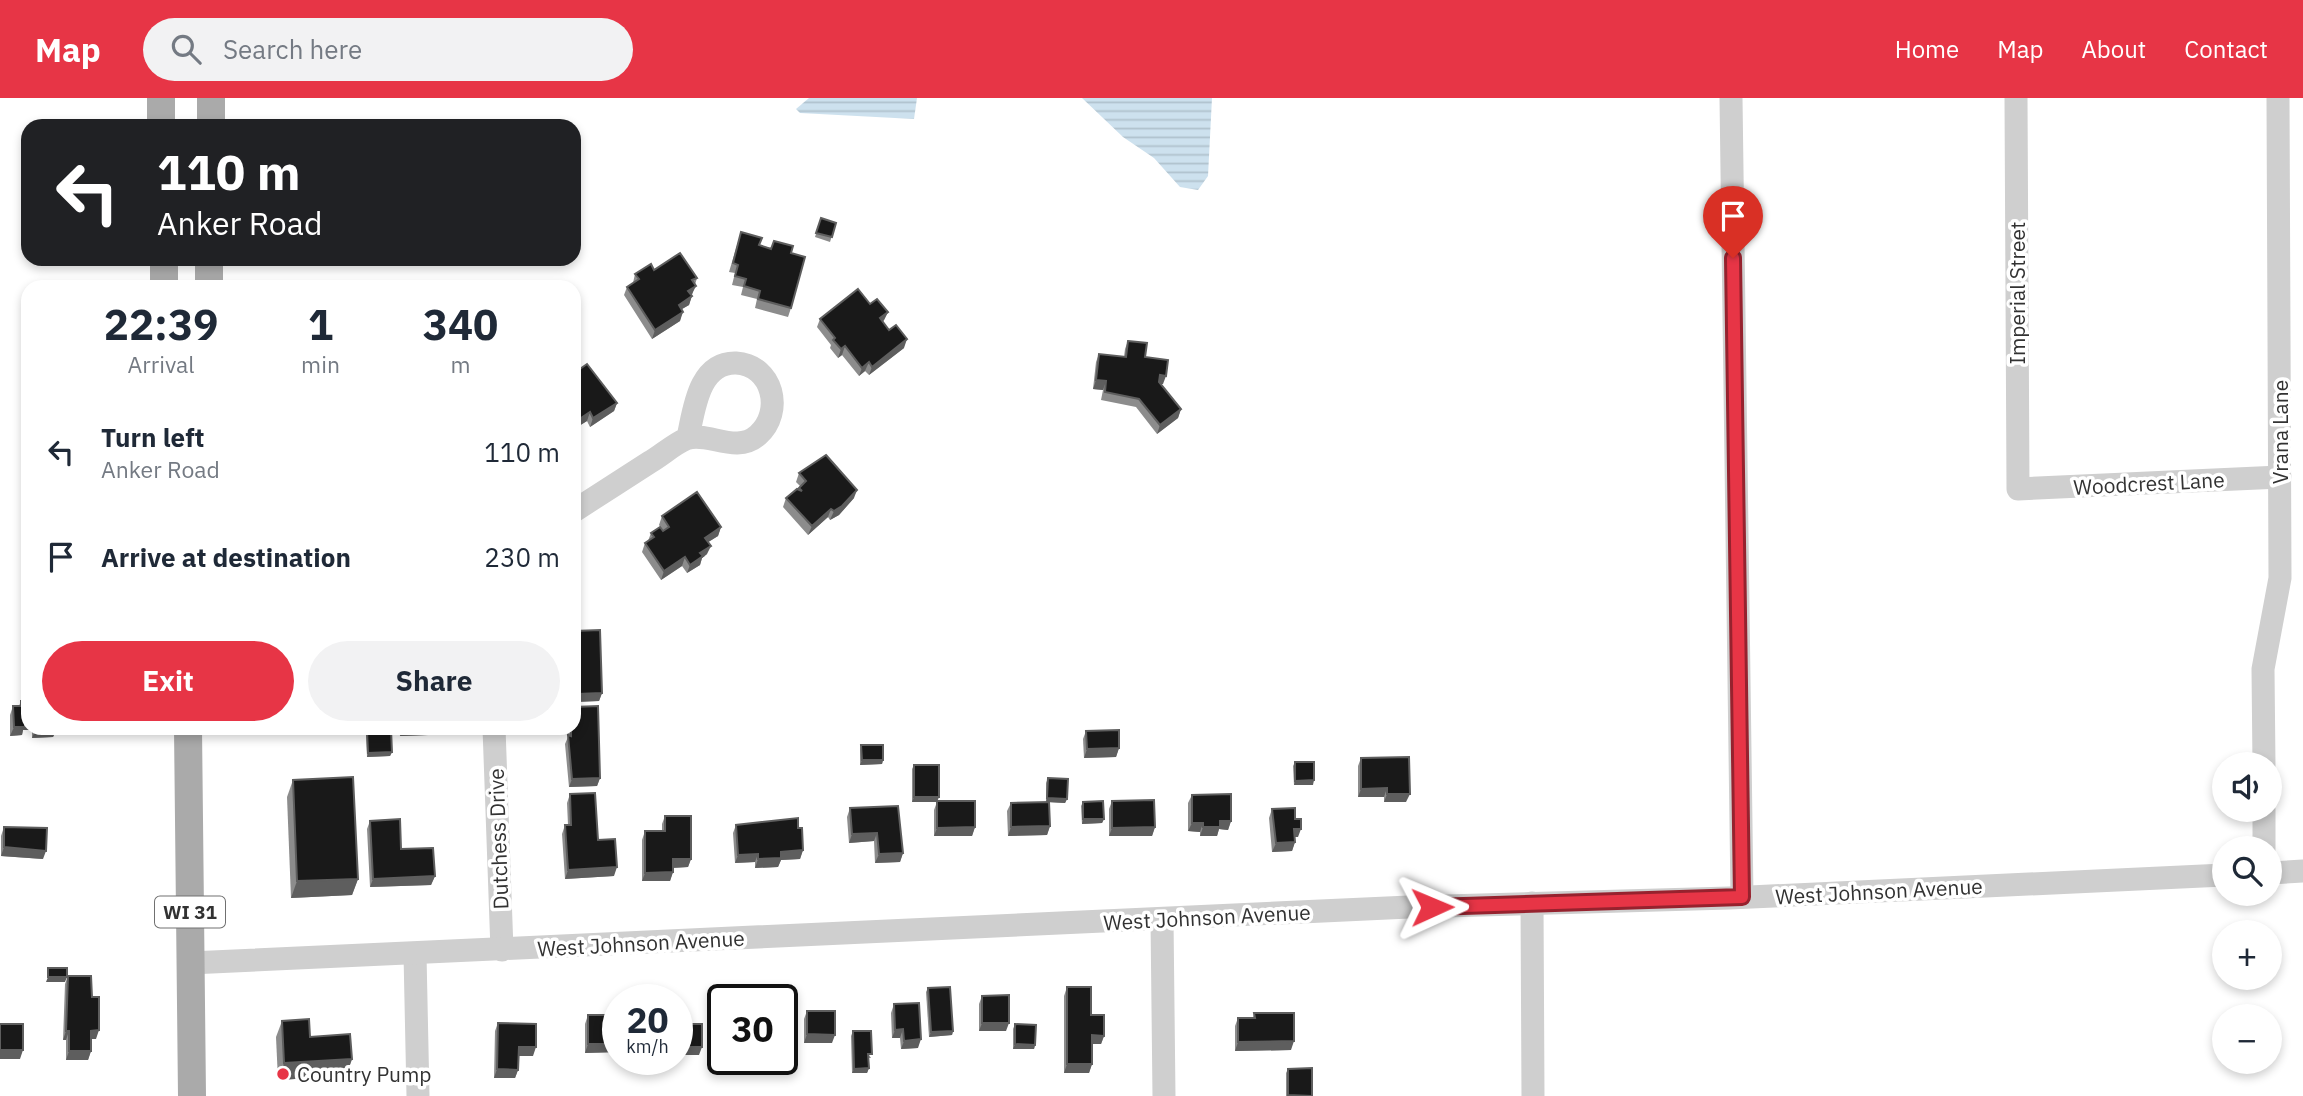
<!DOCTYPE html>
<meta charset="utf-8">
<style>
:root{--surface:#fff;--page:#f2f2f3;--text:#1f2937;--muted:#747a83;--accent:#e73546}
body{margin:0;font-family:"IBM Plex Sans",sans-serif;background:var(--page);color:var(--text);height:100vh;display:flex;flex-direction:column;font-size:26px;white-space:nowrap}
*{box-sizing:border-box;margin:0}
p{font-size:23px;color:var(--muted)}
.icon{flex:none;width:38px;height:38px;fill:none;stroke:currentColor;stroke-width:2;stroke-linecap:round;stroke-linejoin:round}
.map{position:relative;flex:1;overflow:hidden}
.details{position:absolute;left:21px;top:182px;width:560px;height:455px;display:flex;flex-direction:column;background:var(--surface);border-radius:21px;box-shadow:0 4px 10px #0003}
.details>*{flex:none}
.banner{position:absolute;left:21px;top:21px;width:560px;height:147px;border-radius:21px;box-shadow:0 4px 10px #0003;background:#202124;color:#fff;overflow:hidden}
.controls{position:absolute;left:2212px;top:654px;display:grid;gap:14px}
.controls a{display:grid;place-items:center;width:70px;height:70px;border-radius:50%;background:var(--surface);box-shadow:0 4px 10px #0003;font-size:35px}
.speed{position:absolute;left:602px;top:886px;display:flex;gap:14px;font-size:35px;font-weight:700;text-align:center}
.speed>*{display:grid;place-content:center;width:91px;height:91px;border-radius:50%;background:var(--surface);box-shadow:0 4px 10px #0003;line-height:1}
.speed small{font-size:18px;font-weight:400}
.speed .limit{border:4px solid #111;border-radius:10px;background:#fff;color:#111}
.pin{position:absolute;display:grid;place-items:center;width:60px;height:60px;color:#fff;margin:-72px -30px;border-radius:50% 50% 50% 0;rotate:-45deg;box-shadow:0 0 7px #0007}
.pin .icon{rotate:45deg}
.me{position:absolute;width:77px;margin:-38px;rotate:89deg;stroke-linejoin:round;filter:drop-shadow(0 0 5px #0008)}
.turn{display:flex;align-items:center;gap:24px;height:147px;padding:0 21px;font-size:32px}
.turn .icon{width:91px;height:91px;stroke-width:2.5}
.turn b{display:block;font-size:49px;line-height:60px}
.eta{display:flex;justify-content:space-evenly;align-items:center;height:119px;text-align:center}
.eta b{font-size:42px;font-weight:700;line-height:49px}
.button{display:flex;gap:14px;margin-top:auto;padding:14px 21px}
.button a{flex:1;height:80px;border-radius:42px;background:var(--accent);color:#fff;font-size:28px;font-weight:700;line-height:80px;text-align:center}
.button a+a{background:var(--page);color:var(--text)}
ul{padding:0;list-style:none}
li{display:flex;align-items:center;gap:21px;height:105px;padding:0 21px}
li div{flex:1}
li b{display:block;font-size:26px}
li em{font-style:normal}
header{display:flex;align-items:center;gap:42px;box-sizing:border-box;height:98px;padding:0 35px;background:var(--accent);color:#fff}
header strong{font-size:33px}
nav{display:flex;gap:38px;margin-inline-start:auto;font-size:24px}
.search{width:490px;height:63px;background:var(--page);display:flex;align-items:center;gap:18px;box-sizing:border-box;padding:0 24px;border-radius:38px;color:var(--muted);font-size:26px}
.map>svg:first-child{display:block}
.water{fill:url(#water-rules)}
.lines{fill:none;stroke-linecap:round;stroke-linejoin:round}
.minor{stroke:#cfcfcf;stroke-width:23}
.major{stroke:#aaa;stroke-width:28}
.wall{fill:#8c8c8c}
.shaded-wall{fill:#5e5e5e}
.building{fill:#191919;stroke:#5e5e5e;stroke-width:2}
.route-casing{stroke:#96222e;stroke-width:18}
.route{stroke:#e73546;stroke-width:12}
.poi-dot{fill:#e73546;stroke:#fff;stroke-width:2.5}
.labels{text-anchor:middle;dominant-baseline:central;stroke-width:7;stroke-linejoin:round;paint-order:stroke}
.shield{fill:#fff;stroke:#707070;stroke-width:2}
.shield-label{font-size:19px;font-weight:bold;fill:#323232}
.street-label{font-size:21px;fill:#323232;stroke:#fff}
.poi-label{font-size:21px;fill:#323232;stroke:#fff;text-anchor:start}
</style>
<header>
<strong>Map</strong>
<div class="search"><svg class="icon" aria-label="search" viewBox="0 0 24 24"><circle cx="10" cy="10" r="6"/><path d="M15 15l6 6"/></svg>Search here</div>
<nav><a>Home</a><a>Map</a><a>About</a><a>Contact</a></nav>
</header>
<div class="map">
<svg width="2303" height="998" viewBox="0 0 2303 998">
<defs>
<pattern id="water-rules" width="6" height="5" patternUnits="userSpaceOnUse" patternTransform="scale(1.75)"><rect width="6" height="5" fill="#cde1ee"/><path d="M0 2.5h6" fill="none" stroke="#b0c2cd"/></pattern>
</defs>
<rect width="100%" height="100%" fill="#fff"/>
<!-- water -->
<g class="water">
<polygon points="809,0 917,0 914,21 800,15 796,11"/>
<polygon points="1082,0 1212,0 1208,78 1198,92 1180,89 1154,60 1123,39"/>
</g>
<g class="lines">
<!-- minor -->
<g class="minor">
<polyline points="1731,0 1742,799"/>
<polyline points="2016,0 2018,391 2280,379"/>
<path d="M 574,413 C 599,397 625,380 650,364 C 662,357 674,346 686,341 C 706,332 736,357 758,337 C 784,314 773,267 736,265 C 698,264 694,313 688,339"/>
<polyline points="494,630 502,852"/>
<polyline points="2264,667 2263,571 2280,480 2278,0"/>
<polyline points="2264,712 2264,751"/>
<polyline points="2270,775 2303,773"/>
<polyline points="1532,805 1533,998"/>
<polyline points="1162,821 1164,998"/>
<polyline points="415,856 418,998"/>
<polyline points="190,865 1409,809 1729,800 2224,777"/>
</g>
<!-- major -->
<g class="major">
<polyline points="161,0 161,28"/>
<polyline points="211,28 211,0"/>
<polyline points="164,161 164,189"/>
<polyline points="209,189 209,161"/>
<polyline points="188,630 192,998"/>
</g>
</g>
<!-- wall -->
<g class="wall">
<polygon points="821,120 836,125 830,144 815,139"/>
<polygon points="741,134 759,147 791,155 791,210 788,219 755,210 757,201 741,197 743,189 732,187 735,175 729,174"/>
<polygon points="654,172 697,180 689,207 682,211 680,223 652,241 624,197 627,189 633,185 635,176"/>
<polygon points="870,206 888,214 883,224 904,250 869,277 865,273 859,278 842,257 838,260 830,250 831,247 817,229 820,221"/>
<polygon points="1128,243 1145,259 1163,286 1161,286 1181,311 1178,320 1157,336 1136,309 1101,302 1103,292 1093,291 1096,264 1099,256 1124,259 1125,251"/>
<polygon points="574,269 617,305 614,313 590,329 587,323 574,331"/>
<polygon points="799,375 854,400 839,417 830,422 828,419 808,437 783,409 786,400 798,391 800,388 796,384"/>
<polygon points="662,418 721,429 718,438 708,444 707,456 702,460 700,467 687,475 682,468 661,482 642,454 645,445 648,443 651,435 663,433 659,427"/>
<polygon points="574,533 602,595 599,603 574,604"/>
<polygon points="21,603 28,630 57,630 53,639 32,640 32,632 23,632 22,637 10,638 10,617 13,608 19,608"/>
<polygon points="399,630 430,630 428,637 400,638"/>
<polygon points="567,630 574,630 600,680 597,688 569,689 565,646 568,639"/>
<polygon points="367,632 392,654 390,658 367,659 366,636"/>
<polygon points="1086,633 1119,650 1116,659 1084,660 1083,641"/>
<polygon points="861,647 883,662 882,666 860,667 860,652"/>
<polygon points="1361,660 1406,704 1384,704 1384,699 1358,699 1358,668"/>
<polygon points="1295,664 1313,687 1294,687 1293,668"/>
<polygon points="914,667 937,703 975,729 972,738 934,738 934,712 937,704 912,704 912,671"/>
<polygon points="1048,680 1067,701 1065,705 1049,704 1050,728 1047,737 1008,738 1007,713 1011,705 1046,704 1046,685"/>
<polygon points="293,682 358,781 352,797 291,800 287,699"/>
<polygon points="570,696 598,742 614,778 565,781 562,736 565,727 568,727 567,705"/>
<polygon points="1192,697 1231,723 1228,732 1219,731 1217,738 1200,738 1200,734 1188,733 1188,705"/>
<polygon points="1112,703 1155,729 1152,738 1109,738 1109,711"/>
<polygon points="1083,704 1104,721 1102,725 1082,726 1081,708"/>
<polygon points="850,710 903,755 900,764 875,765 874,743 849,745 847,719"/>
<polygon points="1272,711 1298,739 1295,739 1295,744 1292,753 1272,754 1269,720"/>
<polygon points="665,718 691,761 688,769 673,770 673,774 670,783 642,783 642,742 645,733 662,733 662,726"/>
<polygon points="370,723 401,751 435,778 431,787 370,789 367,731"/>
<polygon points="736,727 798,730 803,752 800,761 781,762 778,769 755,770 755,764 735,765 733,735"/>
<polygon points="4,729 43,761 1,758 1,738"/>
<polygon points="68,878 92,899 96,941 91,941 91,953 88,962 66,962 66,942 63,942 65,886"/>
<polygon points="1067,889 1091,917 1104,938 1101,946 1092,946 1092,966 1089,975 1064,975 1064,898"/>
<polygon points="928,890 953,933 952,937 929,939 926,894"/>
<polygon points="982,898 1006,933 979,933 979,906"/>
<polygon points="894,906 918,950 901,951 900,940 892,940 891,915"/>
<polygon points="807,913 832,945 804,945 804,921"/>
<polygon points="1254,915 1291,952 1235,953 1235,928 1238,920 1253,920"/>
<polygon points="588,917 618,917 618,954 585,955 585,926"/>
<polygon points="282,923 352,961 346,978 278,982 276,939"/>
<polygon points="498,925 533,958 519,958 518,972 515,980 494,980 495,933"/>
<polygon points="1015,926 1035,947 1034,951 1013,951 1013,931"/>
<polygon points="853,933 871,960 868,960 869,970 867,975 852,975 851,938"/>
<polygon points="723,943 723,961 762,961 759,969 722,970 722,946"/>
<polygon points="1288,971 1312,998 1286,998 1286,975"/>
</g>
<!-- shaded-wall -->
<g class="shaded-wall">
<polygon points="696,188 692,196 685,201 688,193"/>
<polygon points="692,198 689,207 675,215 679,207"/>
<polygon points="683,214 680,223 652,241 655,232"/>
<polygon points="888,214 884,222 876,229 880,220"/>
<polygon points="907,241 904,250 869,277 872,269"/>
<polygon points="845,248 842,257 838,260 841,251"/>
<polygon points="869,264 865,273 859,278 862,270"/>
<polygon points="1160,277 1166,278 1163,286 1157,286"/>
<polygon points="1096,282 1106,283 1103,292 1093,291"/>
<polygon points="617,305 614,313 590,329 593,320"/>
<polygon points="1181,311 1178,320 1157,336 1160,327"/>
<polygon points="590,314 587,323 574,331 575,324"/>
<polygon points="857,392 854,400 839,417 830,422 834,413"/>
<polygon points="831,411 828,419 808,437 812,428"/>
<polygon points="721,429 718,438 702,448 705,440"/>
<polygon points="711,448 707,456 702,460 700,467 687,475 690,467 700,455"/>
<polygon points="685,459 682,468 661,482 664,473"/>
<polygon points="602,595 599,603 574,604 577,596"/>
<polygon points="25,624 28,624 28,630 33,630 32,632 23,632 22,637 10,638 14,629"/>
<polygon points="403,630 430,630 428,637 400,638"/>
<polygon points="36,631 57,631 53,639 32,640"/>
<polygon points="1119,650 1116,659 1084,660 1087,651"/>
<polygon points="392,654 390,658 367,659 368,655"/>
<polygon points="862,662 883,662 882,666 860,667"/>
<polygon points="600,680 597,688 569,689 572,681"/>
<polygon points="1314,682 1313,687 1294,687 1295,683"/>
<polygon points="1387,690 1384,699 1358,699 1361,691"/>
<polygon points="1387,696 1410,696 1406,704 1384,704"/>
<polygon points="914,699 939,699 937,704 912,704"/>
<polygon points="1047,700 1067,701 1065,705 1046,704"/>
<polygon points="1083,721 1104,721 1102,725 1082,726"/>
<polygon points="1220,723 1231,723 1228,732 1219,731 1217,738 1200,738 1203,729"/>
<polygon points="1192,725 1203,725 1200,734 1188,733"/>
<polygon points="1050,728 1047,737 1008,738 1011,729"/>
<polygon points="975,729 972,738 934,738 937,730"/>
<polygon points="1155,729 1152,738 1109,738 1112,730"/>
<polygon points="1294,731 1301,731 1298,739 1291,739"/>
<polygon points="877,735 874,743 849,745 852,736"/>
<polygon points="1295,744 1292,753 1272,754 1276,745"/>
<polygon points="4,749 46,753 43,761 1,758"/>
<polygon points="803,752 800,761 781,762 778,769 755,770 758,761 781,754"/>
<polygon points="903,755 900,764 875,765 879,756"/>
<polygon points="758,756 755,764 735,765 738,757"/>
<polygon points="673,761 691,761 688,769 670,770"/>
<polygon points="617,769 614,778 565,781 568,772"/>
<polygon points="673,774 670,783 642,783 645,775"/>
<polygon points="435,778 431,787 370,789 373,781"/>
<polygon points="358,781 352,797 291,800 297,783"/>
<polygon points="48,879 67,879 65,884 46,884"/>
<polygon points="982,925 1009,925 1006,933 979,933"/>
<polygon points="903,931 900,940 892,940 895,932"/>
<polygon points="99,932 96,941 88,941 91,933"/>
<polygon points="66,933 69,933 66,942 63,942"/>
<polygon points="953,933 952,937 929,939 931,934"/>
<polygon points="807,936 835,937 832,945 804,945"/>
<polygon points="1092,937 1104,938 1101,946 1089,946"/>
<polygon points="921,941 918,950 901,951 904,943"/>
<polygon points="1294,943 1291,952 1235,953 1238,944"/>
<polygon points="588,946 618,946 618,954 585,955"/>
<polygon points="1015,946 1035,947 1034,951 1013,951"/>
<polygon points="519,949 536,949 533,958 516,958"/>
<polygon points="677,949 702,949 699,957 677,957"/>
<polygon points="0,952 23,952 20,961 0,961"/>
<polygon points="69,953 91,953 88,962 66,962"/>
<polygon points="352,961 346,978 278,982 284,965"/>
<polygon points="725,961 762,961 759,969 722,970"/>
<polygon points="1067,966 1092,966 1089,975 1064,975"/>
<polygon points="869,970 867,975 852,975 854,971"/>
<polygon points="497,971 518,972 515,980 494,980"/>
</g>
<!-- building -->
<g class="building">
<polygon points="821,120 836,125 832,139 816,135"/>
<polygon points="741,134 762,140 759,147 771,151 774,143 793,148 791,155 805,159 791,210 758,201 760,193 744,188 746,181 735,178 738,167 733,165"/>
<polygon points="680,155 697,180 692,182 696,188 688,193 692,198 679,207 683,214 655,232 627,189 639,181 635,176 651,166 654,172"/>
<polygon points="858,191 870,206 877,201 888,214 880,220 889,232 896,227 907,241 872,269 869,264 862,270 845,248 841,251 833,242 835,240 820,221"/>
<polygon points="1128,243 1147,245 1145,259 1168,262 1166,278 1160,277 1159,284 1181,311 1160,327 1139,301 1105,294 1106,283 1096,282 1099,256 1126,259"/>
<polygon points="587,266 617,305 593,320 590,314 575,324 574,269 575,269 577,273"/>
<polygon points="826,357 857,392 842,408 834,413 831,411 812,428 786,400 797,391 802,393 799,390 806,383 799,375"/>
<polygon points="697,394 721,429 705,440 711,448 700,455 703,458 690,467 685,459 664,473 645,445 654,439 651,435 660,429 663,433 669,429 662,418"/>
<polygon points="600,532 602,595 577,596 576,560 574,560 574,533"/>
<polygon points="21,603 28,603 28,624 25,624 25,629 14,629 13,608 21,608"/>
<polygon points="598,608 600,680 572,681 568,637 571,638 571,630 574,630 574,609"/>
<rect x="36" y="630" width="21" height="1"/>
<polygon points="391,631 392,654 368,655 367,632"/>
<polygon points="1119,632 1119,650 1087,651 1086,633"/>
<polygon points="861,647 883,647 883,662 862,662"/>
<polygon points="1409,659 1410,696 1387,696 1387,690 1361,691 1361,660"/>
<polygon points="1295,664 1314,664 1314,682 1295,683"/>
<rect x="914" y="667" width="25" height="32"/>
<polygon points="353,679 358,781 297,783 293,682"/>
<polygon points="1048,680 1068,681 1067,701 1047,700"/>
<polygon points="595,695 598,742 615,741 617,769 568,772 565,727 571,727 570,696"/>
<polygon points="1231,696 1231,723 1220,723 1220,729 1203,729 1203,725 1192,725 1192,697"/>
<polygon points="1154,702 1155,729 1112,730 1112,703"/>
<polygon points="937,703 975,703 975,729 937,730"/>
<polygon points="1103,703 1104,721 1083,721 1083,704"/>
<polygon points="1049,704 1050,728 1011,729 1011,705"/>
<polygon points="898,708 903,755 879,756 877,735 852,736 850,710"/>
<polygon points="1295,710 1295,721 1301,721 1301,731 1294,731 1295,744 1276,745 1272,711"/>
<polygon points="665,718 691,718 691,761 673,761 673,774 645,775 645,733 665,733"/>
<polygon points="798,720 798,730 802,730 803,752 781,754 781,760 758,761 758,756 738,757 736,727"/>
<polygon points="400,721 401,751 433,750 435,778 373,781 370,723"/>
<polygon points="4,729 47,730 46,753 4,749"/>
<rect x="48" y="870" width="19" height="9"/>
<polygon points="68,878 91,878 92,899 99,899 99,932 91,933 91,953 69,953 69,933 66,933"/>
<polygon points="950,889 953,933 931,934 928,890"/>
<polygon points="1067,889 1091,889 1091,917 1104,917 1104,938 1092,937 1092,966 1067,966"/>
<polygon points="1009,897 1009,925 982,925 982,898"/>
<polygon points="919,905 921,941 904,943 903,931 895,932 894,906"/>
<polygon points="807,913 835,913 835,937 807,936"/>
<polygon points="677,915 679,915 679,926 702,926 702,949 677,949"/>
<polygon points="1254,915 1294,915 1294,943 1238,944 1238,920 1255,920"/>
<rect x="588" y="917" width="30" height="29"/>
<polygon points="309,921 310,939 350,936 352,961 284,965 282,923"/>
<polygon points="498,925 536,926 536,949 519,949 518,972 497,971"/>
<rect x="0" y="926" width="23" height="26"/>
<polygon points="1015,926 1036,927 1035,947 1015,946"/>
<polygon points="853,933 871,933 872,956 868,956 869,970 854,971"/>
<polygon points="1312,970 1312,998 1288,997 1288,971"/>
</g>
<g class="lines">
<!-- route casing -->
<g class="route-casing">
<polyline id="route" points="1432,809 1742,799 1733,160"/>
</g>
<!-- route -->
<use href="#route" class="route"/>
</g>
<!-- markers -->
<circle class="poi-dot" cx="283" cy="976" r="7"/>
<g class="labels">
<!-- shield labels -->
<rect class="shield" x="155" y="798.5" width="70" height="31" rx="5"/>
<g class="shield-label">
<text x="190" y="814">WI 31</text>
</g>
<!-- street labels -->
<g class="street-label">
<text transform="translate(2017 195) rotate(-90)">Imperial Street</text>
<text transform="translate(2280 334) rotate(-90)">Vrana Lane</text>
<text transform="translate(2149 385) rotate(-3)">Woodcrest Lane</text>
<text transform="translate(498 741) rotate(-92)">Dutchess Drive</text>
<text transform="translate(1879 793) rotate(-3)">West Johnson Avenue</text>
<text transform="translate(1207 819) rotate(-3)">West Johnson Avenue</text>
<text transform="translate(641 845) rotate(-3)">West Johnson Avenue</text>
</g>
<!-- poi labels -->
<g class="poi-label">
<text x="297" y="976">Country Pump</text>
</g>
</g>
</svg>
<div class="controls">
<a><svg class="icon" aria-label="sound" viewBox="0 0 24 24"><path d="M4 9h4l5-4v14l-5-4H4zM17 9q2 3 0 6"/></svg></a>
<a><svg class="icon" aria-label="search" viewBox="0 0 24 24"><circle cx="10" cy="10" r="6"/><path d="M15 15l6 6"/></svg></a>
<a>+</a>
<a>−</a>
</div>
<div class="speed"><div>20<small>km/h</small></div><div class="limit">30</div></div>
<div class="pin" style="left:1733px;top:160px;background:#d93025"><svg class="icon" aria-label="arrive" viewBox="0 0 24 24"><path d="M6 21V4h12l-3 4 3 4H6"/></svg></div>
<svg class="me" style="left:1432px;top:809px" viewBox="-20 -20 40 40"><path d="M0-17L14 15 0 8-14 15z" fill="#e73546" stroke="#fff" stroke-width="4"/></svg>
<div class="banner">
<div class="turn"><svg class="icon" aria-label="left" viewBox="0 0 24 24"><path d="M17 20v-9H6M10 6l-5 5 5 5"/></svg><div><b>110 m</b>Anker Road</div></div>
</div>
<section class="details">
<div class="eta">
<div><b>22:39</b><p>Arrival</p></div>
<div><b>1</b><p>min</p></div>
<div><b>340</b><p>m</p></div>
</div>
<ul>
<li><svg class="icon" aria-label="left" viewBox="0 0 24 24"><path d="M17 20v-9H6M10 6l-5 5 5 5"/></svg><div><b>Turn left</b><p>Anker Road</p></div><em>110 m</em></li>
<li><svg class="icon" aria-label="arrive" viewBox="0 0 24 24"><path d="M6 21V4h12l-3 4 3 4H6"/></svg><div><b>Arrive at destination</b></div><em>230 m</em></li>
</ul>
<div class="button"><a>Exit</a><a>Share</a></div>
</section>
</div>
